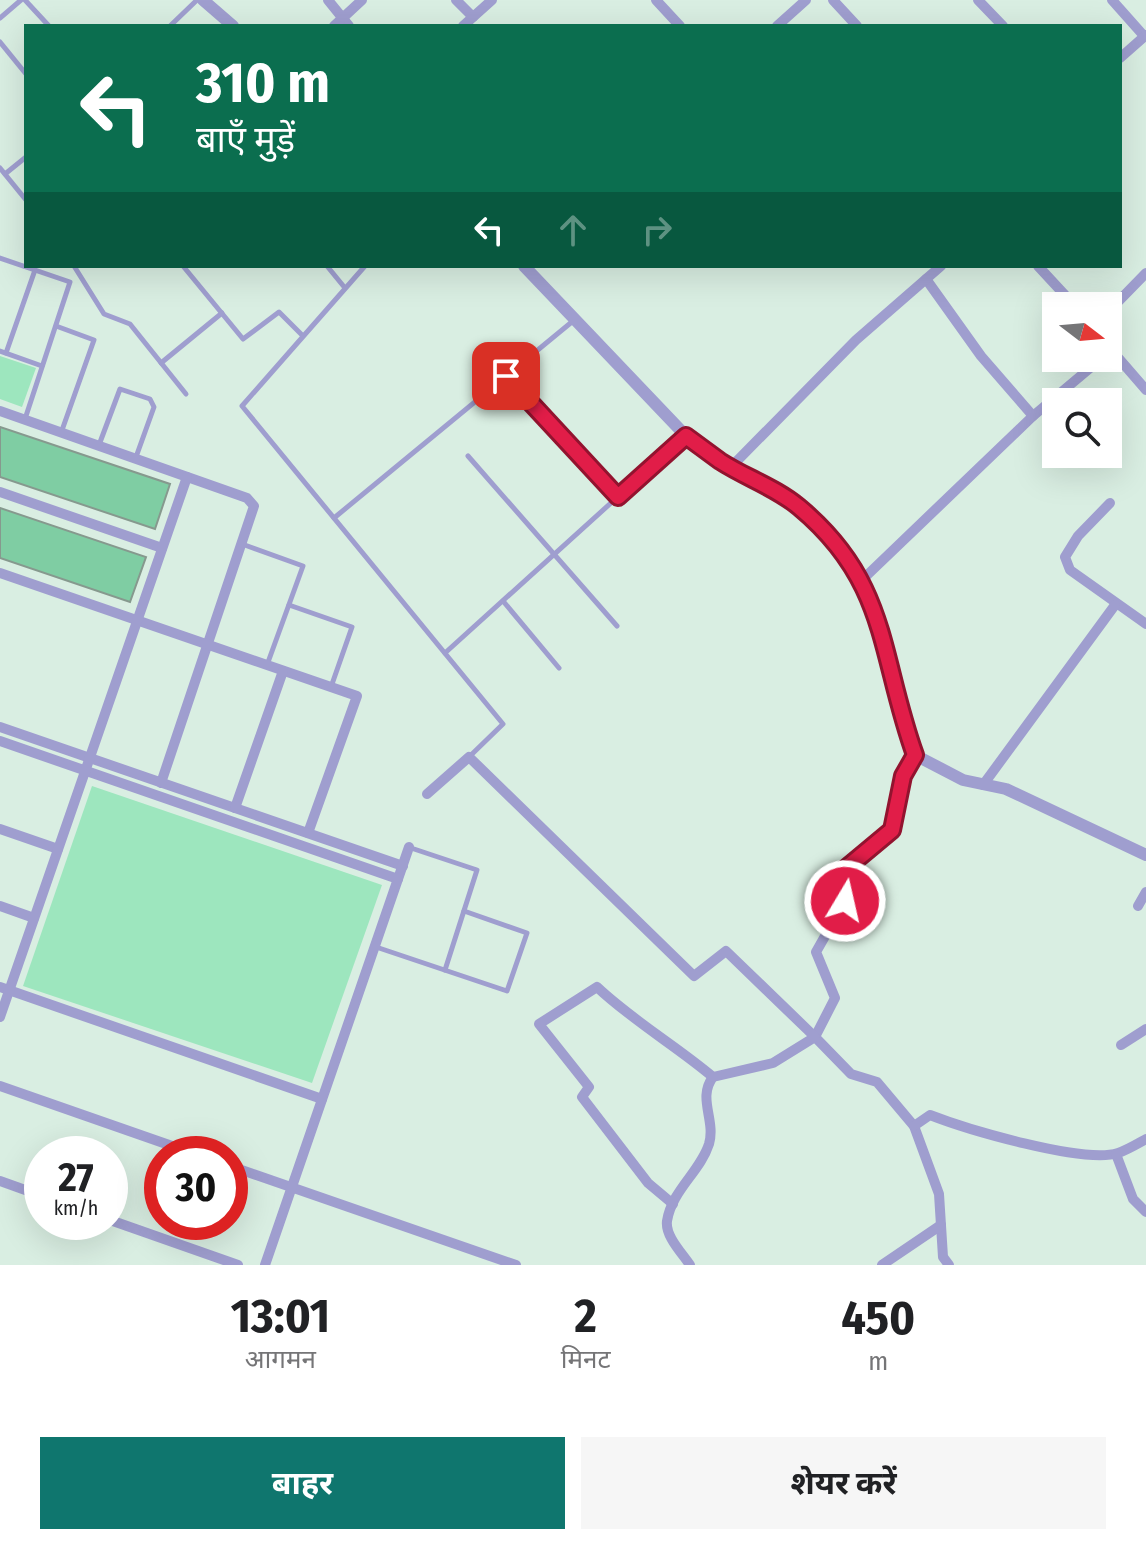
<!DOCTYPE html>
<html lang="hi">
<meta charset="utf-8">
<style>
:root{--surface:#fff;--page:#f6f6f6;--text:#202124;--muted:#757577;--accent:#0f766e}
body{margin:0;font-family:"Fira Sans Condensed","Noto Sans Devanagari",sans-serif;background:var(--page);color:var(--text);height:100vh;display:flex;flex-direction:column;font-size:30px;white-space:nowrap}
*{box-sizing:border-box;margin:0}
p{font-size:26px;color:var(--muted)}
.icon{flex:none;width:44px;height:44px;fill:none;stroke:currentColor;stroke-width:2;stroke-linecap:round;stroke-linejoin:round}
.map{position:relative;height:1265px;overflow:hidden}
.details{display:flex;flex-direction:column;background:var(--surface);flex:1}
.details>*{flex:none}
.hud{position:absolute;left:24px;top:24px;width:1098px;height:244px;border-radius:0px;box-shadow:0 8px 32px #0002;background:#0b6e4f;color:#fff;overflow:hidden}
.needle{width:52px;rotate:106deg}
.fabs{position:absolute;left:1042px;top:292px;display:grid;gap:16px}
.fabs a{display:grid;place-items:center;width:80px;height:80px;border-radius:0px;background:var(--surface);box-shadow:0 8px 32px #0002;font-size:40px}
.speed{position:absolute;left:24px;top:1136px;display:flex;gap:16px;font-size:40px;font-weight:700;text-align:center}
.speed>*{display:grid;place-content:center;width:104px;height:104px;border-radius:50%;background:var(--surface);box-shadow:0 8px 32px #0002;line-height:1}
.speed small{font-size:20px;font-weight:400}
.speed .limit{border:12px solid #d22;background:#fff;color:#111}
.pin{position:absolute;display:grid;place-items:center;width:68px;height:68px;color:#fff;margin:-34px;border-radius:16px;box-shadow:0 4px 12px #0006}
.me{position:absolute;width:88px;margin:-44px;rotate:9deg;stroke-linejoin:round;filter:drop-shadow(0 0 6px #0008)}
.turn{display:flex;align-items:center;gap:28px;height:168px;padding:0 40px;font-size:36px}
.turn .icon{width:104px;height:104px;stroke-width:2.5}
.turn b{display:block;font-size:56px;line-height:68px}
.lanes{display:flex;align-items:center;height:76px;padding:0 40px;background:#0003;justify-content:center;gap:40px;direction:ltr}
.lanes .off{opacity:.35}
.eta{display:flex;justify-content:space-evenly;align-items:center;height:136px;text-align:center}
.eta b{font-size:48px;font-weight:700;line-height:56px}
.action{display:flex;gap:16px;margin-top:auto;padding:16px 40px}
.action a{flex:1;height:92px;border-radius:0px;background:var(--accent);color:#fff;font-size:32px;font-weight:700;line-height:92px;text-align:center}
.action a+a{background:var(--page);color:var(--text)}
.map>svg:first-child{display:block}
.green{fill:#9de6be}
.building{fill:#7fcda3;stroke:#86998e;stroke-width:2}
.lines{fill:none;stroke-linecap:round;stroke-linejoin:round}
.service{stroke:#9f9ecf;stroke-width:5}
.minor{stroke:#9f9ecf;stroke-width:10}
.tertiary{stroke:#9f9ecf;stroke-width:12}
.route-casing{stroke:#92132f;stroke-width:20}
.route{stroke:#e11d48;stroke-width:14}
</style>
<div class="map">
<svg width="1146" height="1265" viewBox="0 0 1146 1265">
<rect width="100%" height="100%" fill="#d9eee2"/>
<!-- green -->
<g class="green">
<polygon points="0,356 36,368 22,407 0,399"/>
<polygon points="92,786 382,885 312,1083 23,986"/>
</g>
<!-- building -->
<g class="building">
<polygon points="0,427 170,484 155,529 0,477"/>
<polygon points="0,508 146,557 130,602 0,558"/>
</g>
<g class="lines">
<!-- service -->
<g class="service">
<polyline points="25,0 49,26"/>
<polyline points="0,18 21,0"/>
<polyline points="170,26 197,0"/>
<polyline points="0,42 26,74"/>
<polyline points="0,168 26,200"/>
<polyline points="5,174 26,157"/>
<polyline points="0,258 70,282 25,419"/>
<polyline points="74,266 104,314 130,324 186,394"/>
<polyline points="183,266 243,339 279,312 302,335"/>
<polyline points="327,266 345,288"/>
<polyline points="365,266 242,406 503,724 470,756"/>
<polyline points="56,326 94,340 61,433"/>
<polyline points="0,351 42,366"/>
<polyline points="6,353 35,270"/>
<polyline points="161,363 222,313"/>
<polyline points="506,376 618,497"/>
<polyline points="99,445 120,389 150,399 154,407 136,457"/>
<polyline points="468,456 617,626"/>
<polyline points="334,518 573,321"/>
<polyline points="242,544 303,566 267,665"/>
<polyline points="503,601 559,668"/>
<polyline points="289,605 352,627 331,687"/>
<polyline points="445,653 685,436"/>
<polyline points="411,848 477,870 445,970"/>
<polyline points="376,947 507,991 527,933 464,911"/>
</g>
<!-- minor -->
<g class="minor">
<polyline points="328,0 349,26"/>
<polyline points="456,0 473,17"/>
<polyline points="656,0 680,26"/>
<polyline points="833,0 857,26"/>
<polyline points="978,0 1003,26"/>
<polyline points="1112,0 1144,36"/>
<polyline points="334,26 362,0"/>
<polyline points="463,26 492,0"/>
<polyline points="777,26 806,0"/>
<polyline points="1120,58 1146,35"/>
<polyline points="1038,266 1075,306"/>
<polyline points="926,279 981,356 1033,416"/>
<polyline points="1108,312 1146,273"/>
<polyline points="1108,346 1146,390"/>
<polyline points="0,411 247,498 254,506 161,783"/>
<polyline points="732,466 856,340 941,266"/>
<polyline points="0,492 162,548"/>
<polyline points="1110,503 1078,536 1065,557 1070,570 1146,624"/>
<polyline points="0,573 357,696 308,833"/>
<polyline points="862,580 1033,416 1102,358"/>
<polyline points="0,727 403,866"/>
<polyline points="0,741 398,879"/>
<polyline points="915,755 903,776 892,830 844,870 845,901 816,952 835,998 815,1037 851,1074 877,1082 914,1126 939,1194 943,1257 949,1265"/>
<polyline points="983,785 1115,605"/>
<path d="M 427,794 L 469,757 L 694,976 L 726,951 L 815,1037 L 773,1063 L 713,1077 C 697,1098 716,1120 709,1144 C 700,1172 672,1190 667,1221 C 665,1236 682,1253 690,1265"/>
<polyline points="235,808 283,671"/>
<polyline points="0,829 58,849"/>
<polyline points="0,906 34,918"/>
<polyline points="1138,906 1146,892"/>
<polyline points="0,987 322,1099"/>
<polyline points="0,1017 187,477"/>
<polyline points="1121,1045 1146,1029"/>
<polyline points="0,1086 195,1154"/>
<path d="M 914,1126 L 930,1115 C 966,1129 1083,1164 1118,1153 C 1127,1150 1137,1144 1146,1139"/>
<polyline points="1116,1154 1133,1199 1146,1212"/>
<polyline points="230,1166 516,1265"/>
<polyline points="0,1181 42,1196"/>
<path d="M 673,1204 L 648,1183 L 582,1097 L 589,1087 L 539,1024 L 597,987 C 633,1021 675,1045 713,1077"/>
<polyline points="110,1220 238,1265"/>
<polyline points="265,1265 409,847"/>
<polyline points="882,1265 941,1225"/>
</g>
<!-- tertiary -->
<g class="tertiary">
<polyline points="203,0 233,26"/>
<polyline points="524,266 686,436 723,462 760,480 799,507 841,548 862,580 879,617 899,709 915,755 963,780 1006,789 1146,855"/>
</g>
</g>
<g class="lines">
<!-- route casing -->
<g class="route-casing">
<path id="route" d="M 506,376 L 618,497 L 686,436 C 697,444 709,453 720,461 C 746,478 775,487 799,507 C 889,582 879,655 915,755 L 903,776 L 892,830 L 844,870 L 845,901"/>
</g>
<!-- route -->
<use href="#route" class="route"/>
</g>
</svg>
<div class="fabs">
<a><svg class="needle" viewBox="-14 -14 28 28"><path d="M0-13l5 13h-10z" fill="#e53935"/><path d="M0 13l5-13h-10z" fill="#757577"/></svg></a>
<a><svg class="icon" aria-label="search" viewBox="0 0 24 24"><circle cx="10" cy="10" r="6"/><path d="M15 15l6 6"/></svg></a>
</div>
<div class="speed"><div>27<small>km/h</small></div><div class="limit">30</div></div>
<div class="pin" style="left:506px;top:376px;background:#d93025"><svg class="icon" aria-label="arrive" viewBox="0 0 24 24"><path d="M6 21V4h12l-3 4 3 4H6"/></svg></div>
<svg class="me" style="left:845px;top:901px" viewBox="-20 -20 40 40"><circle r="17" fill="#e11d48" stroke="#fff" stroke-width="3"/><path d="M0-11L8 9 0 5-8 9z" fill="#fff"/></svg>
<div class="hud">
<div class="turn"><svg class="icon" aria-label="left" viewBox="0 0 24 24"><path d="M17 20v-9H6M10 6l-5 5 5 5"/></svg><div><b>310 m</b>बाएँ मुड़ें</div></div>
<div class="lanes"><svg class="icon" aria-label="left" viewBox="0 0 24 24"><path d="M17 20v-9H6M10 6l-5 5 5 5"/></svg><svg class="icon off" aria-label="ahead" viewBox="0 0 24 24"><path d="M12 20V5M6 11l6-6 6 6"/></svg><svg class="icon off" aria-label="right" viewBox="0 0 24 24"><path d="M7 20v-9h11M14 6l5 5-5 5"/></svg></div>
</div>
</div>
<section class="details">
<div class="eta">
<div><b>13:01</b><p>आगमन</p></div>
<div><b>2</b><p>मिनट</p></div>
<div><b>450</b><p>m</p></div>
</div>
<div class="action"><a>बाहर</a><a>शेयर करें</a></div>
</section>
